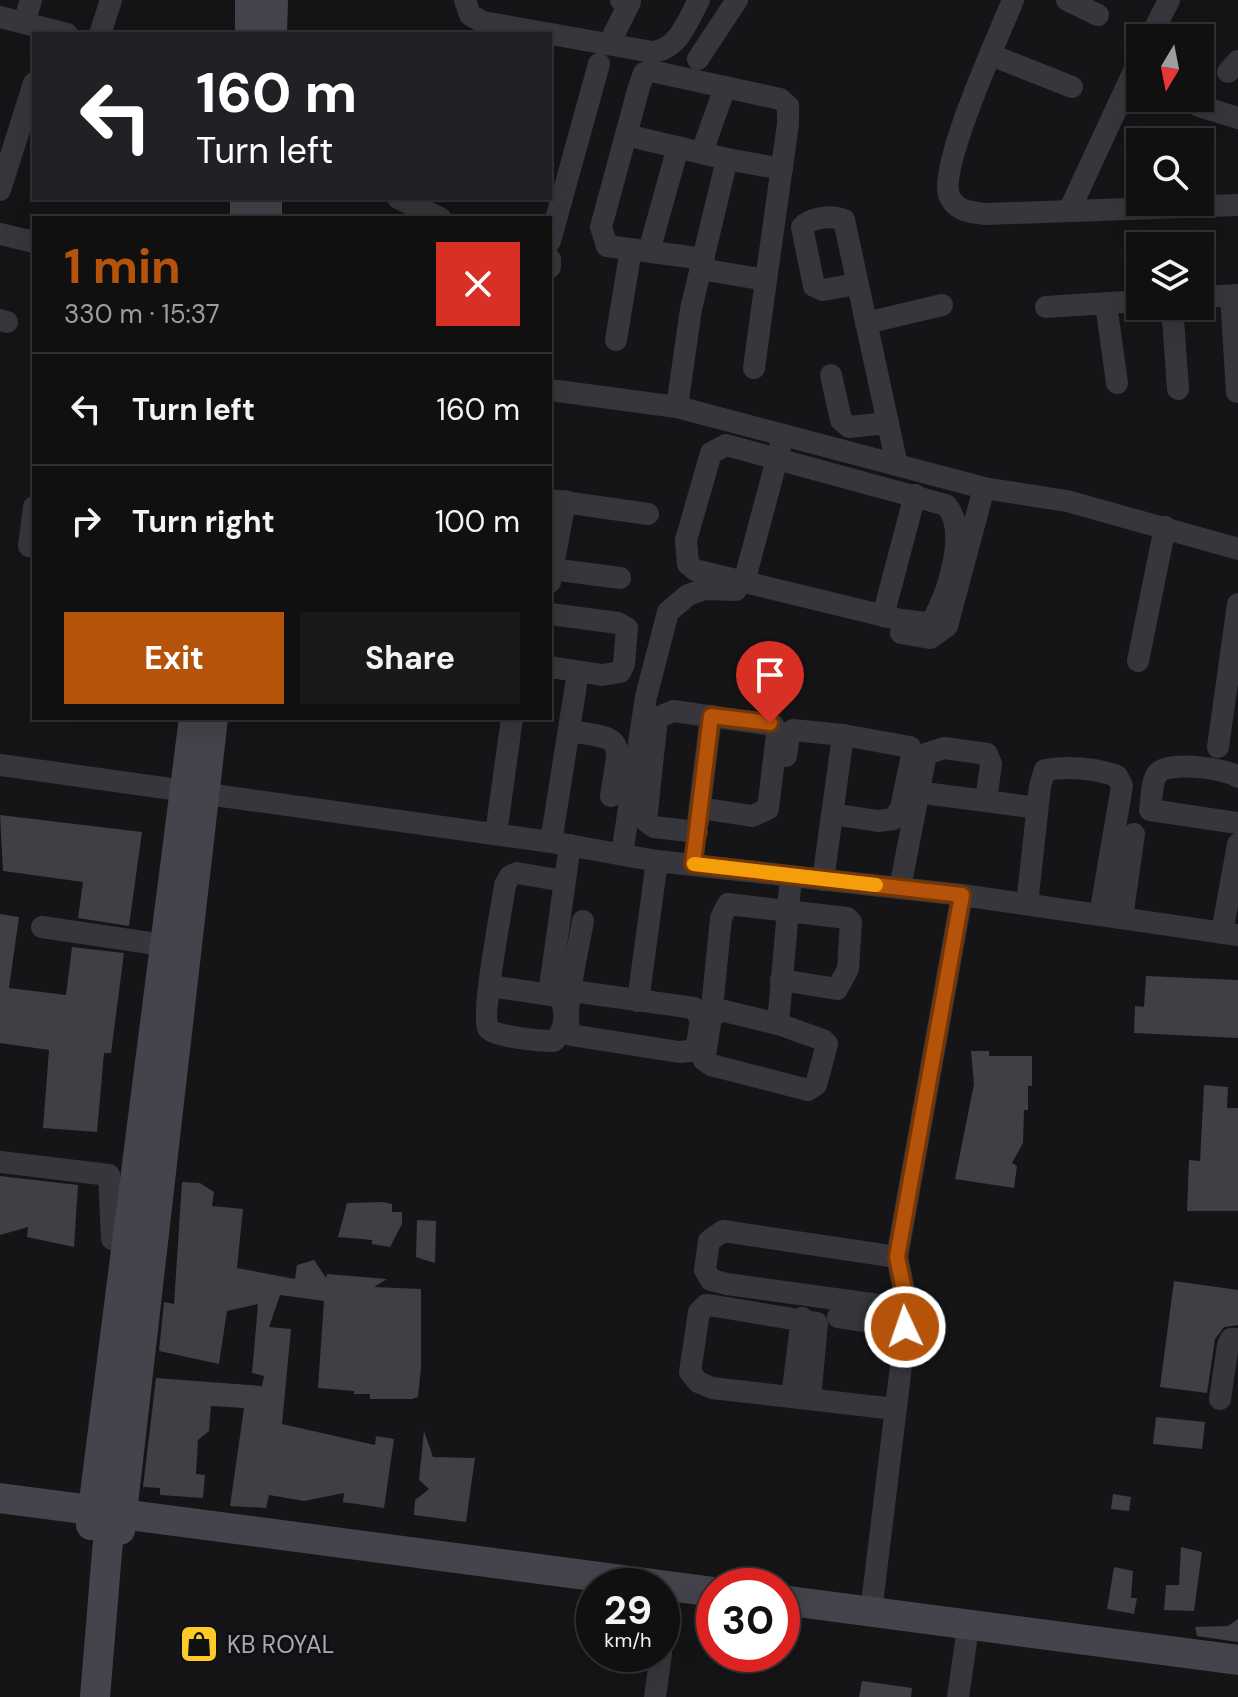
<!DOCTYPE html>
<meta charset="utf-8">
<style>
:root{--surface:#101011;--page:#19191a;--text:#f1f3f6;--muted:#9c9d9f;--line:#303031;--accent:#b45309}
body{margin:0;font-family:"DM Sans",sans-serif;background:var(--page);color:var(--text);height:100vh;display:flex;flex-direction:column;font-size:30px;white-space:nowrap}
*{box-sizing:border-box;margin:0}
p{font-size:26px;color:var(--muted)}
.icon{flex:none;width:44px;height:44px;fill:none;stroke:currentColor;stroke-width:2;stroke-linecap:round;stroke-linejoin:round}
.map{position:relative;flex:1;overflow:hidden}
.sheet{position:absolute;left:32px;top:216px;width:520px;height:504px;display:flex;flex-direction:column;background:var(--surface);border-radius:0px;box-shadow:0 8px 32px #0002,0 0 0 2px var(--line)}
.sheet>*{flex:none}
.banner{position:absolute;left:32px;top:32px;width:520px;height:168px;border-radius:0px;box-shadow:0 8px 32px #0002,0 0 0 2px var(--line);background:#202124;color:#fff;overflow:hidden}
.needle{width:52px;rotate:190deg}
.tools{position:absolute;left:1126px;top:24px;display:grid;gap:16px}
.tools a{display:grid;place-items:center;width:88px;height:88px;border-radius:0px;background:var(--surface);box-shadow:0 8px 32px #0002,0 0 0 2px var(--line);font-size:40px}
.speed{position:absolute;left:576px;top:1568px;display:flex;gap:16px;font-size:40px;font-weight:700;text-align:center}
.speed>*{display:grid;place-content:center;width:104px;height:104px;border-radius:50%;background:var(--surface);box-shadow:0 8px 32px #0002,0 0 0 2px var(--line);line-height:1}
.speed small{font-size:20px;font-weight:400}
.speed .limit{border:12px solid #d22;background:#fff;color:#111}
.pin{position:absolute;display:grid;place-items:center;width:68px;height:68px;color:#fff;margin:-82px -34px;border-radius:50% 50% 50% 0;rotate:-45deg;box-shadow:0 0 8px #0007}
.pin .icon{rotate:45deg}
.me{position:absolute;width:88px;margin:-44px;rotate:357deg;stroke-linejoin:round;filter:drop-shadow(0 0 6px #0008)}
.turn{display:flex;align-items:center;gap:28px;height:168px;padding:0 32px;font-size:36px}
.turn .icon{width:104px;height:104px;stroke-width:2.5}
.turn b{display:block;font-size:56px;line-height:68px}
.round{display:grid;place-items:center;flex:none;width:84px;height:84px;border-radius:0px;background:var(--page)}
.overview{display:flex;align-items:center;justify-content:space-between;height:136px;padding:0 32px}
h1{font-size:48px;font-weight:700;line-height:60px;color:var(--accent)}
.cta{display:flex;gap:16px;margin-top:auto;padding:16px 32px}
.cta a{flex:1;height:92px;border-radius:0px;background:var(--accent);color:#fff;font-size:32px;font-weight:700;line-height:92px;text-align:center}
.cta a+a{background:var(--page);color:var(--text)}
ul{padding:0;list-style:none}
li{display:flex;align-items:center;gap:24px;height:112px;padding:0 32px;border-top:2px solid var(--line)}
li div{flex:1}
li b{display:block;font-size:30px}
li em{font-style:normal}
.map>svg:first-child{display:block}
.building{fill:#3f3f44}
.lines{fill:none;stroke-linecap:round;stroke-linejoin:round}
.street{stroke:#36363c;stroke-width:22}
.secondary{stroke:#44454c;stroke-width:30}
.route-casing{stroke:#753606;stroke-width:20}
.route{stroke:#b45309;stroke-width:14}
.slow{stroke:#f59e0b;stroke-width:14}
.labels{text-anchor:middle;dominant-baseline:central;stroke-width:6;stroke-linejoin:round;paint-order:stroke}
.poi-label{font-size:24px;fill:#a6aab8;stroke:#101012;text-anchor:start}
</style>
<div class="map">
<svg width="1238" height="1697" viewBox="0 0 1238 1697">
<rect width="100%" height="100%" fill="#151517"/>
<!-- building -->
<g class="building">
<polygon points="0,815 142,832 129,926 78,918 83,882 3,871"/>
<polygon points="0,914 19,917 9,988 66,995 72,947 124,953 111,1053 104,1053 97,1132 43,1128 49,1050 0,1043"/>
<polygon points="1146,976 1238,980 1238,1038 1134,1033 1135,1006 1144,1007"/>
<polygon points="971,1051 989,1051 989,1056 1032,1056 1032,1086 1028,1086 1028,1110 1024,1110 1023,1143 1012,1163 1017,1166 1014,1188 955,1179 974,1084"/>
<polygon points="1204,1085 1228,1087 1227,1108 1238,1108 1238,1211 1187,1211 1189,1160 1200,1161"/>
<polygon points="0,1176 78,1185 74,1247 27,1237 28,1227 0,1235"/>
<polygon points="182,1182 200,1183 214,1192 212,1206 243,1209 237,1268 295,1279 297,1265 314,1260 326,1278 327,1274 387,1279 374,1287 421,1289 421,1367 418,1397 412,1399 370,1399 370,1394 354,1394 354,1391 318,1388 324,1301 280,1295 269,1327 291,1329 282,1424 375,1445 376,1436 394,1439 384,1508 343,1502 344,1493 304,1501 269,1495 266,1508 230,1506 244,1408 211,1406 209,1431 198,1440 196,1474 205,1475 203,1498 160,1495 160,1488 143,1487 156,1378 262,1386 264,1376 252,1373 258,1304 227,1311 219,1364 159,1351 164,1302 174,1304"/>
<polygon points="383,1202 392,1204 392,1212 402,1212 402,1224 390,1247 372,1244 372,1240 338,1237 347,1203"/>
<polygon points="417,1220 436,1221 435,1263 416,1257"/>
<polygon points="1174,1281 1238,1290 1238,1325 1224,1327 1215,1339 1207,1393 1160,1387"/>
<polygon points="1156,1417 1205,1422 1202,1449 1153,1444"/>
<polygon points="424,1431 433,1457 475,1458 466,1522 414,1515 415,1500 429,1489 419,1480"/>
<polygon points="1113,1494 1131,1497 1129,1511 1111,1509"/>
<polygon points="1181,1547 1202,1552 1194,1611 1164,1610 1166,1585 1179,1585"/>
<polygon points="1114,1567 1133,1571 1131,1598 1137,1598 1134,1614 1107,1609"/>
<polygon points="1238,1619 1238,1642 1197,1636 1195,1627 1228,1626"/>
<polygon points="862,1681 912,1688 911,1697 859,1697"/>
</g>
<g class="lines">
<!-- street -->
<g class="street">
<path d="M 465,0 L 470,15 L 483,22 L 652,52 C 679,49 687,22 699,0"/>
<path d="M 1013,0 C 999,35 939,165 949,195 C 955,211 970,212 985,214 L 1238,205"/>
<polyline points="1067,0 1098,15"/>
<polyline points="0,17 67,34"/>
<polyline points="24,23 31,0"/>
<polyline points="100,34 111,0"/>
<polyline points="1150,38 1169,0"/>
<polyline points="609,44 630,2 621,0"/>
<polyline points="991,55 1072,87"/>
<polyline points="698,59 737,0"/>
<polyline points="1228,72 1238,61"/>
<polyline points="1199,106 1238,118"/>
<polyline points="626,135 727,159 691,309 677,407"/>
<polyline points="702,152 725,87"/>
<polyline points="727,159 782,169"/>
<polyline points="0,190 34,83"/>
<polyline points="398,198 440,218"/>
<polyline points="1069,211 1140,58"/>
<polyline points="0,234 34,242"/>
<polyline points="550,241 599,64"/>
<polyline points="649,251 678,147"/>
<polyline points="550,259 550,267"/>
<polyline points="704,259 607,246 601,227 639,87 644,73 651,71 780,99 788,106 788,124 766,280"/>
<polyline points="700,269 766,280 754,368"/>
<path d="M 857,284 L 823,290 L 814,286 L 802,227 C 811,217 832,215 844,220 L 897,465"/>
<polyline points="1231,296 1237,392"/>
<polyline points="1200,297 1238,295"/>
<polyline points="1106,304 1117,383"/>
<polyline points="1172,306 1178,389"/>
<polyline points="1046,307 1140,301"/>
<polyline points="0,320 7,322"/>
<polyline points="866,323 942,305"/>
<polyline points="616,340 631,249"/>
<polyline points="831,375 841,420 849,427 888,423"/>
<polyline points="550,390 677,407 984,488 1067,501 1238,549"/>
<path d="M 726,445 L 946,505 C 969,531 948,592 933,620 L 925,623 L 901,620 L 695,570 L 688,564 L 686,540 L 711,453 Z"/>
<polyline points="550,500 648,514"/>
<polyline points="29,546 34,507"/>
<polyline points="552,569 620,578"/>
<polyline points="550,582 565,501"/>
<polyline points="744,582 781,444"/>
<polyline points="550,614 618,623 627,628 624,664 620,672 602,675 550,667"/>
<polyline points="883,616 915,495"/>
<polyline points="901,633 930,638 947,626 984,488"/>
<polyline points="1138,661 1165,527"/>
<path d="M 569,731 C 629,739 619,740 611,796"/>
<polyline points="1218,747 1238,604"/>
<polyline points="786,756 789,733 793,730 843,735"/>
<polyline points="0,765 551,842 657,861 962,895 1238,935"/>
<path d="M 1238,777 C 1225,768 1169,761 1158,773 C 1151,781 1152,799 1150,810 L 1238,823"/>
<polyline points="916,792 986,801"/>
<polyline points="698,822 711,716"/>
<polyline points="697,832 654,827 646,821 657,718 673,711 773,725 777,734 768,809 752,816 700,808"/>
<polyline points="496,834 512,718"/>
<polyline points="551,842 578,672"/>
<polyline points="622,854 646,697 668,612 688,595 705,589 736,590"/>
<polyline points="823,880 841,750 843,735 910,747 912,755 901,808 893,819 878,821 832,814"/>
<polyline points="900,888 926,754 944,748 987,754 991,764 986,801 1037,808"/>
<path d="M 1027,904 L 1040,786 L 1045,770 C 1068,766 1095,768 1117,776 L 1122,786 L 1100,915"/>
<polyline points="1122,918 1134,834"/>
<polyline points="42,927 163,945"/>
<polyline points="1222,933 1238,844"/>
<path d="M 490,986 L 558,996 C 568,1009 566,1030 554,1041 C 542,1041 493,1037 488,1028 C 481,1014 502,907 505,885 L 510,876 L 517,873 L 564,881"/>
<path d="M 572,991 L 694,1008 L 701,1020 L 697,1044 L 691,1051 L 679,1052 L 571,1035 C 561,1017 579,945 583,921"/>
<polyline points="549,994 570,845"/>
<polyline points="638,1001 657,861"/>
<polygon points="720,1010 778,1024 823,1040 827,1044 816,1085 808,1090 711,1065 704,1060 711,1018"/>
<polyline points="711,1018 721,918 728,904 847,918 851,922 848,969 837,989 781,980"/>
<polyline points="778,1024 791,876"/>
<polyline points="0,1162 109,1175 112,1239 126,1242"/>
<polyline points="897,1257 723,1231 709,1241 705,1270 711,1280 727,1284 908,1309"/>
<polyline points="838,1317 905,1327"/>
<polyline points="792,1397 802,1318"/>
<polyline points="810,1399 817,1323 715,1306 706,1305 699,1312 690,1372 698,1382 712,1388 895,1409"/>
<polyline points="1220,1399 1228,1345 1231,1339 1238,1339"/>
<polyline points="871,1612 908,1309 897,1257 962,895"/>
<polyline points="662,1645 669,1586"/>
<polyline points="655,1697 661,1654"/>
<polyline points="958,1697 966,1642"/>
</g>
<!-- secondary -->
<g class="secondary">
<polyline points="250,34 250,0"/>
<polyline points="272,34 273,0"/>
<polyline points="245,218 245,198"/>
<polyline points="267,218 267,198"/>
<polyline points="0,1498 714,1592"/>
<polyline points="91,1525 194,718"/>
<polyline points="120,1530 213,718"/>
<polyline points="782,1600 1238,1660"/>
<polyline points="95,1697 109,1528"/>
</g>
</g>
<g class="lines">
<!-- route casing -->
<g class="route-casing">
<polyline id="route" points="770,723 711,716 693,864 962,895 897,1257 908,1309 905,1327"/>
</g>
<!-- route -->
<use href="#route" class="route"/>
<!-- slow -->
<polyline class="slow" points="694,864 876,885"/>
</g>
<!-- icons -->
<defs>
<g id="shop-square" transform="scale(2)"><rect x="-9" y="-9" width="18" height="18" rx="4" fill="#fdca27" stroke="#101012"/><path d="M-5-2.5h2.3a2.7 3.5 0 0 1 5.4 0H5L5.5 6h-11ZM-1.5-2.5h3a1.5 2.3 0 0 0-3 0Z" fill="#111"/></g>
</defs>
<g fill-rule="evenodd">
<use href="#shop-square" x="199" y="1644"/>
</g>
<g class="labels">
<!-- poi labels -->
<g class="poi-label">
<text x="227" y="1644">KB ROYAL</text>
</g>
</g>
</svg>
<div class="tools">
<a><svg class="needle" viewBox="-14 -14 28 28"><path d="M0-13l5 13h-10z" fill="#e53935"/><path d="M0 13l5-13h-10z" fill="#9c9d9f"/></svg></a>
<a><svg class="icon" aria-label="search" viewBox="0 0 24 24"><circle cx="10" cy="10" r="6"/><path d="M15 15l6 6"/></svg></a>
<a><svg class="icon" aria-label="layers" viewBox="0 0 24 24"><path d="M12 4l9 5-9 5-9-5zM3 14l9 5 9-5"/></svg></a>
</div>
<div class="speed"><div>29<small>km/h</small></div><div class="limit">30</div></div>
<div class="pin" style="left:770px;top:723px;background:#d93025"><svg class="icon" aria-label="arrive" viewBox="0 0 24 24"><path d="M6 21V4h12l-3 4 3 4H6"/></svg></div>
<svg class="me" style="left:905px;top:1327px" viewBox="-20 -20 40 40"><circle r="17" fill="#b45309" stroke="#fff" stroke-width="3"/><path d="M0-11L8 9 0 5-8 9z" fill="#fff"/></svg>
<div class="banner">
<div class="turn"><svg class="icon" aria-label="left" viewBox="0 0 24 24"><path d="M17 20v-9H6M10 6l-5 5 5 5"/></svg><div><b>160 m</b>Turn left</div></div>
</div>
<section class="sheet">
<div class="overview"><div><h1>1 min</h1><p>330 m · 15:37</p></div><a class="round" style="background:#d93025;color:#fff"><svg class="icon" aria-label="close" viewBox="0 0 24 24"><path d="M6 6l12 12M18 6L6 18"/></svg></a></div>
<ul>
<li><svg class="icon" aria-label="left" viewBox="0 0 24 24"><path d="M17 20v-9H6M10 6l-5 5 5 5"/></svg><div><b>Turn left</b></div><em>160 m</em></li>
<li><svg class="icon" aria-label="right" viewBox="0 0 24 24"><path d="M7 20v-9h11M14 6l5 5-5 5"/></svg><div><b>Turn right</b></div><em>100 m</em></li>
</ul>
<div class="cta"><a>Exit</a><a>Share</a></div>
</section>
</div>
